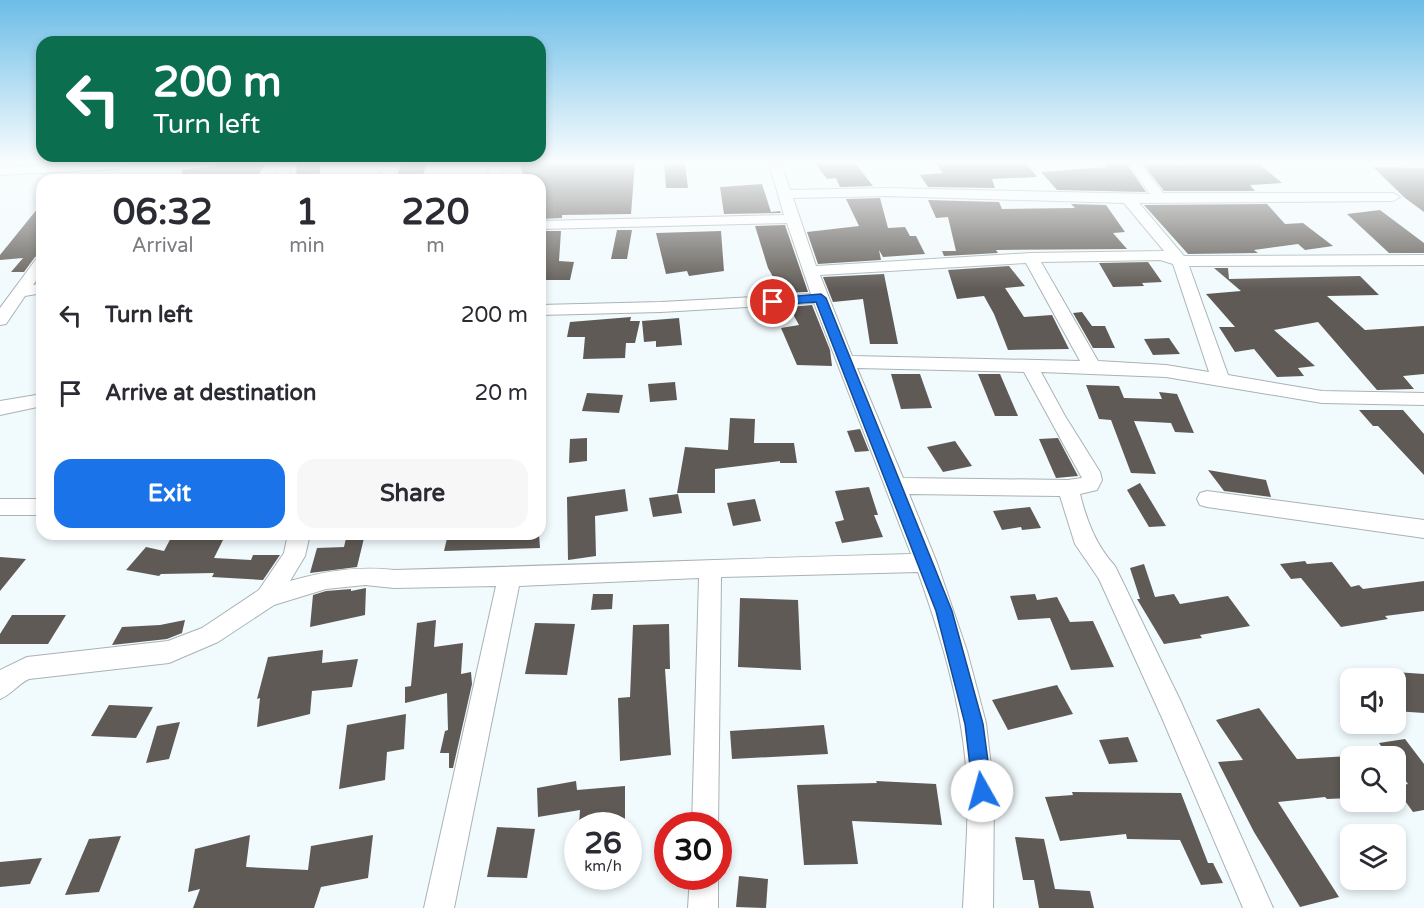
<!DOCTYPE html>
<style>
:root{--surface:#fff;--page:#f7f7f7;--text:#2b2b33;--muted:#7c7c81;--accent:#1a73e8}
body{margin:0;font-family:"Varela Round",sans-serif;background:var(--page);color:var(--text);height:100vh;display:flex;flex-direction:column;font-size:22px;white-space:nowrap}
*{box-sizing:border-box;margin:0}
p{font-size:20px;color:var(--muted)}
.icon{flex:none;width:33px;height:33px;fill:none;stroke:currentColor;stroke-width:2;stroke-linecap:round;stroke-linejoin:round}
.map{position:relative;flex:1;overflow:hidden}
.drawer{position:absolute;left:36px;top:174px;width:510px;height:366px;display:flex;flex-direction:column;background:var(--surface);border-radius:18px;box-shadow:0 3px 9px #0003}
.drawer>*{flex:none}
.top-card{position:absolute;left:36px;top:36px;width:510px;height:126px;border-radius:18px;box-shadow:0 3px 9px #0003;background:#0b6e4f;color:#fff;overflow:hidden}
.fabs{position:absolute;left:1340px;top:668px;display:grid;gap:12px}
.fabs a{display:grid;place-items:center;width:66px;height:66px;border-radius:12px;background:var(--surface);box-shadow:0 3px 9px #0003;font-size:30px}
.speed{position:absolute;left:564px;top:812px;display:flex;gap:12px;font-size:30px;font-weight:700;text-align:center}
.speed>*{display:grid;place-content:center;width:78px;height:78px;border-radius:50%;background:var(--surface);box-shadow:0 3px 9px #0003;line-height:1}
.speed small{font-size:15px;font-weight:400}
.speed .limit{border:9px solid #d22;background:#fff;color:#111}
.pin{position:absolute;display:grid;place-items:center;width:51px;height:51px;color:#fff;margin:-26px;border:3px solid #fff;border-radius:50%;box-shadow:0 2px 6px #0007}
.me{position:absolute;width:66px;margin:-33px;rotate:353deg;stroke-linejoin:round;filter:drop-shadow(0 0 4px #0008)}
.turn{display:flex;align-items:center;gap:21px;height:126px;padding:0 18px;font-size:27px}
.turn .icon{width:78px;height:78px;stroke-width:2.5}
.turn b{display:block;font-size:42px;line-height:51px}
.eta{display:flex;justify-content:space-evenly;align-items:center;height:102px;text-align:center}
.eta b{font-size:36px;font-weight:800;line-height:42px}
.cta{display:flex;gap:12px;margin-top:auto;padding:12px 18px}
.cta a{flex:1;height:69px;border-radius:18px;background:var(--accent);color:#fff;font-size:24px;font-weight:800;line-height:69px;text-align:center}
.cta a+a{background:var(--page);color:var(--text)}
ul{padding:0;list-style:none}
li{display:flex;align-items:center;gap:18px;height:78px;padding:0 18px}
li div{flex:1}
li b{display:block;font-size:22px}
li em{font-style:normal}
.map>svg:first-child{display:block}
.building{fill:#5f5a55}
.lines{fill:none;stroke-linecap:round;stroke-linejoin:round}
.minor-casing{stroke:#aab2b5;stroke-width:2}
.minor{fill:#fff;fill-rule:evenodd}
.route{fill:#1a73e8;stroke:#114b97;stroke-width:1.5}
</style>
<div class="map">
<svg width="1424" height="908" viewBox="0 0 1424 908">
<rect width="100%" height="100%" fill="#f1fafd"/>
<!-- building -->
<g class="building">
<polygon points="216,163 266,163 255,180 183,180 182,170 215,166"/>
<polygon points="297,163 321,163 319,180 296,180"/>
<polygon points="401,163 427,163 422,178 396,179"/>
<polygon points="520,163 635,163 631,214 562,215 562,218 540,219 540,180 524,180"/>
<polygon points="664,163 685,163 688,188 666,188"/>
<polygon points="815,163 834,163 836,165 855,163 873,186 840,187 836,178 827,179"/>
<polygon points="936,163 1026,163 1037,177 992,179 995,188 928,187 920,175 943,173"/>
<polygon points="1104,163 1126,163 1146,192 1057,190 1041,172 1107,167"/>
<polygon points="1142,163 1169,163 1171,165 1258,163 1282,183 1250,185 1255,191 1164,191"/>
<polygon points="1373,167 1424,168 1424,212 1405,198"/>
<polygon points="762,184 771,212 780,211 781,213 724,214 720,187"/>
<polygon points="880,198 888,228 905,227 910,236 916,236 925,254 883,257 879,250 881,260 818,264 807,232 859,226 846,199"/>
<polygon points="928,200 999,202 1002,209 1075,208 1071,204 1106,205 1125,232 1113,233 1127,249 996,250 998,253 944,256 942,251 956,251 948,217 936,218"/>
<polygon points="42,203 42,254 35,257 24,272 11,272 23,258 0,260 0,255"/>
<polygon points="1267,204 1285,224 1303,223 1333,246 1305,250 1298,244 1254,250 1258,253 1188,254 1144,205"/>
<polygon points="1380,210 1424,243 1424,253 1389,253 1347,214"/>
<polygon points="785,225 808,292 782,293 768,268 755,226"/>
<polygon points="617,230 632,230 627,259 611,259"/>
<polygon points="540,231 561,231 559,261 574,262 570,280 540,280"/>
<polygon points="721,231 724,271 689,276 687,271 666,274 656,233"/>
<polygon points="1148,262 1162,282 1142,283 1144,286 1113,287 1099,263"/>
<polygon points="1009,266 1025,286 1005,288 1024,317 1052,315 1069,349 1008,350 994,314 984,296 957,299 948,270"/>
<polygon points="1214,268 1228,268 1229,279 1360,276 1379,295 1327,296 1365,330 1424,326 1424,374 1403,376 1414,389 1377,390 1318,322 1274,330 1315,366 1298,368 1304,376 1277,377 1254,349 1235,352 1219,327 1235,327 1206,294 1241,291"/>
<polygon points="884,274 898,344 870,344 863,299 833,302 823,277"/>
<polygon points="812,305 830,350 832,366 797,365 781,328 799,325 789,307"/>
<polygon points="1082,312 1092,326 1105,326 1115,348 1093,348 1073,313"/>
<polygon points="631,317 630,321 640,321 635,343 626,343 625,358 583,359 585,337 567,337 570,322"/>
<polygon points="679,318 682,345 656,347 656,341 644,342 642,321"/>
<polygon points="1169,338 1180,354 1153,355 1144,339"/>
<polygon points="891,374 920,374 932,408 901,409"/>
<polygon points="978,374 1000,374 1018,416 995,416"/>
<polygon points="675,382 677,400 650,402 648,384"/>
<polygon points="1086,385 1119,386 1124,398 1162,399 1159,392 1177,394 1194,433 1175,432 1171,423 1134,421 1156,474 1131,473 1111,420 1099,419"/>
<polygon points="587,393 623,395 619,413 582,411"/>
<polygon points="1359,410 1403,410 1424,434 1424,475 1378,426 1373,426"/>
<polygon points="730,418 755,419 754,443 794,443 797,463 780,463 780,461 715,469 715,493 677,493 685,447 728,450"/>
<polygon points="860,429 869,451 855,452 847,431"/>
<polygon points="587,438 587,461 569,463 570,439"/>
<polygon points="1058,438 1078,476 1056,478 1039,439"/>
<polygon points="955,441 972,466 943,472 927,447"/>
<polygon points="1208,470 1266,480 1271,497 1224,491"/>
<polygon points="1140,483 1166,526 1149,527 1127,490"/>
<polygon points="869,487 878,515 874,515 883,537 842,543 835,522 844,520 835,491"/>
<polygon points="625,489 628,511 595,516 596,556 568,560 567,497"/>
<polygon points="678,494 682,513 653,517 649,498"/>
<polygon points="755,499 761,521 733,526 727,503"/>
<polygon points="1030,507 1041,528 1022,530 1021,527 1002,530 993,511"/>
<polygon points="173,534 226,534 214,558 251,560 253,555 280,555 263,580 212,577 214,573 161,574 159,576 126,570 146,547 164,551"/>
<polygon points="347,534 365,534 357,567 310,573 317,548 344,547"/>
<polygon points="448,534 539,534 540,548 444,551"/>
<polygon points="0,557 26,559 0,591"/>
<polygon points="1305,561 1307,564 1332,562 1351,587 1359,585 1363,589 1424,581 1424,611 1385,616 1388,619 1341,627 1301,578 1291,579 1280,564"/>
<polygon points="1144,564 1155,597 1174,594 1180,604 1228,596 1250,626 1200,635 1202,638 1164,644 1137,599 1140,599 1130,568"/>
<polygon points="366,588 365,615 310,627 313,595 326,591 351,589 351,591"/>
<polygon points="593,594 613,594 612,609 591,610"/>
<polygon points="1035,594 1037,600 1057,597 1070,622 1093,621 1114,667 1071,670 1050,618 1018,620 1010,596"/>
<polygon points="740,598 798,600 801,670 738,667"/>
<polygon points="12,615 66,615 48,644 0,644 0,634"/>
<polygon points="185,620 182,633 167,639 112,645 122,627 160,625"/>
<polygon points="436,620 434,647 463,643 461,674 471,672 472,684 453,768 449,768 449,753 440,753 445,731 448,730 447,693 405,703 405,687 411,686 417,623"/>
<polygon points="535,623 575,624 567,675 525,674"/>
<polygon points="669,624 670,669 665,669 671,755 620,761 618,698 630,697 633,625"/>
<polygon points="323,650 322,663 358,659 352,687 312,691 310,714 257,727 260,698 257,699 268,657"/>
<polygon points="1395,672 1424,674 1424,713 1395,711"/>
<polygon points="1057,685 1073,714 1008,730 992,700"/>
<polygon points="109,705 153,707 136,738 91,736"/>
<polygon points="1259,708 1297,759 1350,756 1350,798 1327,799 1325,797 1278,802 1339,897 1300,907 1254,832 1218,762 1243,760 1216,720"/>
<polygon points="406,714 404,749 387,752 385,780 339,789 347,725"/>
<polygon points="180,722 169,759 146,763 157,726"/>
<polygon points="824,725 828,754 732,759 730,731"/>
<polygon points="1128,737 1138,762 1109,764 1099,740"/>
<polygon points="1405,739 1424,764 1424,810 1413,812 1395,787 1408,784 1395,766 1395,756 1388,756 1379,743"/>
<polygon points="576,781 577,790 625,786 625,825 579,825 580,810 538,817 537,788"/>
<polygon points="876,781 936,784 942,825 852,821 858,864 804,865 797,785 877,783"/>
<polygon points="1072,792 1181,793 1208,863 1213,863 1223,883 1201,885 1180,840 1127,839 1126,834 1060,841 1045,797 1073,795"/>
<polygon points="497,827 535,829 527,878 487,877"/>
<polygon points="250,835 246,867 308,870 311,846 373,835 368,878 321,887 314,908 193,908 200,889 188,892 195,849"/>
<polygon points="121,836 99,892 65,895 89,839"/>
<polygon points="1015,837 1044,839 1055,889 1090,891 1094,908 1039,908 1034,880 1023,880"/>
<polygon points="42,858 30,884 0,887 0,862"/>
<polygon points="739,876 768,879 766,908 736,907"/>
</g>
<g class="lines">
<!-- minor casing -->
<g class="minor-casing">
<g id="minor">
<polygon points="89,163 123,163 125,165 118,169 0,175 0,167"/>
<polygon points="277,163 289,163 290,175 294,180 279,180 276,176"/>
<polygon points="387,163 399,163 391,180 377,180"/>
<polygon points="490,163 502,163 501,180 487,180"/>
<path d="M 769,163 L 781,163 L 790,190 L 886,188 L 1150,194 L 1128,163 L 1140,163 L 1163,193 L 1393,193 L 1400,197 L 1393,201 L 1139,203 L 1184,256 L 1424,255 L 1424,265 L 1189,266 L 1228,375 L 1322,391 L 1424,393 L 1424,405 L 1322,403 L 1166,377 L 1041,372 L 1065,416 L 1100,472 L 1102,480 L 1097,490 L 1080,494 C 1087,522 1096,545 1115,566 L 1181,702 L 1273,908 L 1243,908 L 1162,718 L 1099,579 L 1075,544 L 1060,496 L 909,494 L 937,563 L 967,651 L 986,723 L 994,792 L 993,908 L 963,908 C 965,861 970,814 966,767 C 961,701 940,634 918,572 L 721,577 L 718,828 L 718,825 L 692,825 L 699,578 L 519,586 L 454,908 L 424,908 L 496,586 L 394,588 L 365,585 L 326,589 L 274,605 L 218,642 L 169,663 L 29,679 C 18,684 12,694 0,699 L 0,670 L 27,657 L 168,641 L 202,628 L 259,590 L 284,553 L 288,534 L 310,534 L 305,556 L 290,581 C 326,571 357,566 394,570 C 566,566 738,558 911,554 L 814,303 L 661,312 L 540,315 L 540,305 L 661,302 L 811,294 L 787,223 L 540,229 L 540,221 L 784,215 ZM 886,196 L 1124,203 L 1164,251 L 1031,253 L 816,266 L 793,198 ZM 1160,260 L 1173,264 L 1209,372 L 1166,365 L 1098,361 L 1041,262 ZM 1026,263 L 1080,361 L 852,356 L 820,275 ZM 857,368 L 1024,372 L 1082,478 L 1068,480 L 903,478 Z"/>
<polygon points="42,256 42,272 33,285 42,283 42,293 25,296 6,324 0,325 0,308 37,258"/>
<polygon points="42,394 42,406 0,415 0,401"/>
<polygon points="1207,491 1424,520 1424,538 1207,507 1200,505 1197,499 1200,493"/>
<rect x="0" y="499" width="42" height="16"/>
<polygon points="690,876 718,876 718,908 688,908"/>
</g>
</g>
<!-- minor -->
<use href="#minor" class="minor"/>
</g>
<!-- sky -->
<linearGradient id="sky" x2="0" y2="1"><stop stop-color="#6cbde7"/><stop offset="0.56" stop-color="#f9fdfe"/><stop offset="1" stop-color="#f9fdfe" stop-opacity="0"/></linearGradient>
<rect width="1424" height="290" fill="url(#sky)"/>
<!-- route -->
<polygon class="route" points="821,294 826,298 952,611 983,724 992,791 989,797 982,800 976,797 973,791 965,724 936,611 816,302 773,305 767,302 773,298"/>
</svg>
<div class="fabs">
<a><svg class="icon" aria-label="sound" viewBox="0 0 24 24"><path d="M4 9h4l5-4v14l-5-4H4zM17 9q2 3 0 6"/></svg></a>
<a><svg class="icon" aria-label="search" viewBox="0 0 24 24"><circle cx="10" cy="10" r="6"/><path d="M15 15l6 6"/></svg></a>
<a><svg class="icon" aria-label="layers" viewBox="0 0 24 24"><path d="M12 4l9 5-9 5-9-5zM3 14l9 5 9-5"/></svg></a>
</div>
<div class="speed"><div>26<small>km/h</small></div><div class="limit">30</div></div>
<div class="pin" style="left:773px;top:302px;background:#d93025"><svg class="icon" aria-label="arrive" viewBox="0 0 24 24"><path d="M6 21V4h12l-3 4 3 4H6"/></svg></div>
<svg class="me" style="left:982px;top:791px" viewBox="-20 -20 40 40"><circle r="19" fill="#fff"/><path d="M0-13L10 11 0 6-10 11z" fill="#1a73e8"/></svg>
<div class="top-card">
<div class="turn"><svg class="icon" aria-label="left" viewBox="0 0 24 24"><path d="M17 20v-9H6M10 6l-5 5 5 5"/></svg><div><b>200 m</b>Turn left</div></div>
</div>
<section class="drawer">
<div class="eta">
<div><b>06:32</b><p>Arrival</p></div>
<div><b>1</b><p>min</p></div>
<div><b>220</b><p>m</p></div>
</div>
<ul>
<li><svg class="icon" aria-label="left" viewBox="0 0 24 24"><path d="M17 20v-9H6M10 6l-5 5 5 5"/></svg><div><b>Turn left</b></div><em>200 m</em></li>
<li><svg class="icon" aria-label="arrive" viewBox="0 0 24 24"><path d="M6 21V4h12l-3 4 3 4H6"/></svg><div><b>Arrive at destination</b></div><em>20 m</em></li>
</ul>
<div class="cta"><a>Exit</a><a>Share</a></div>
</section>
</div>
